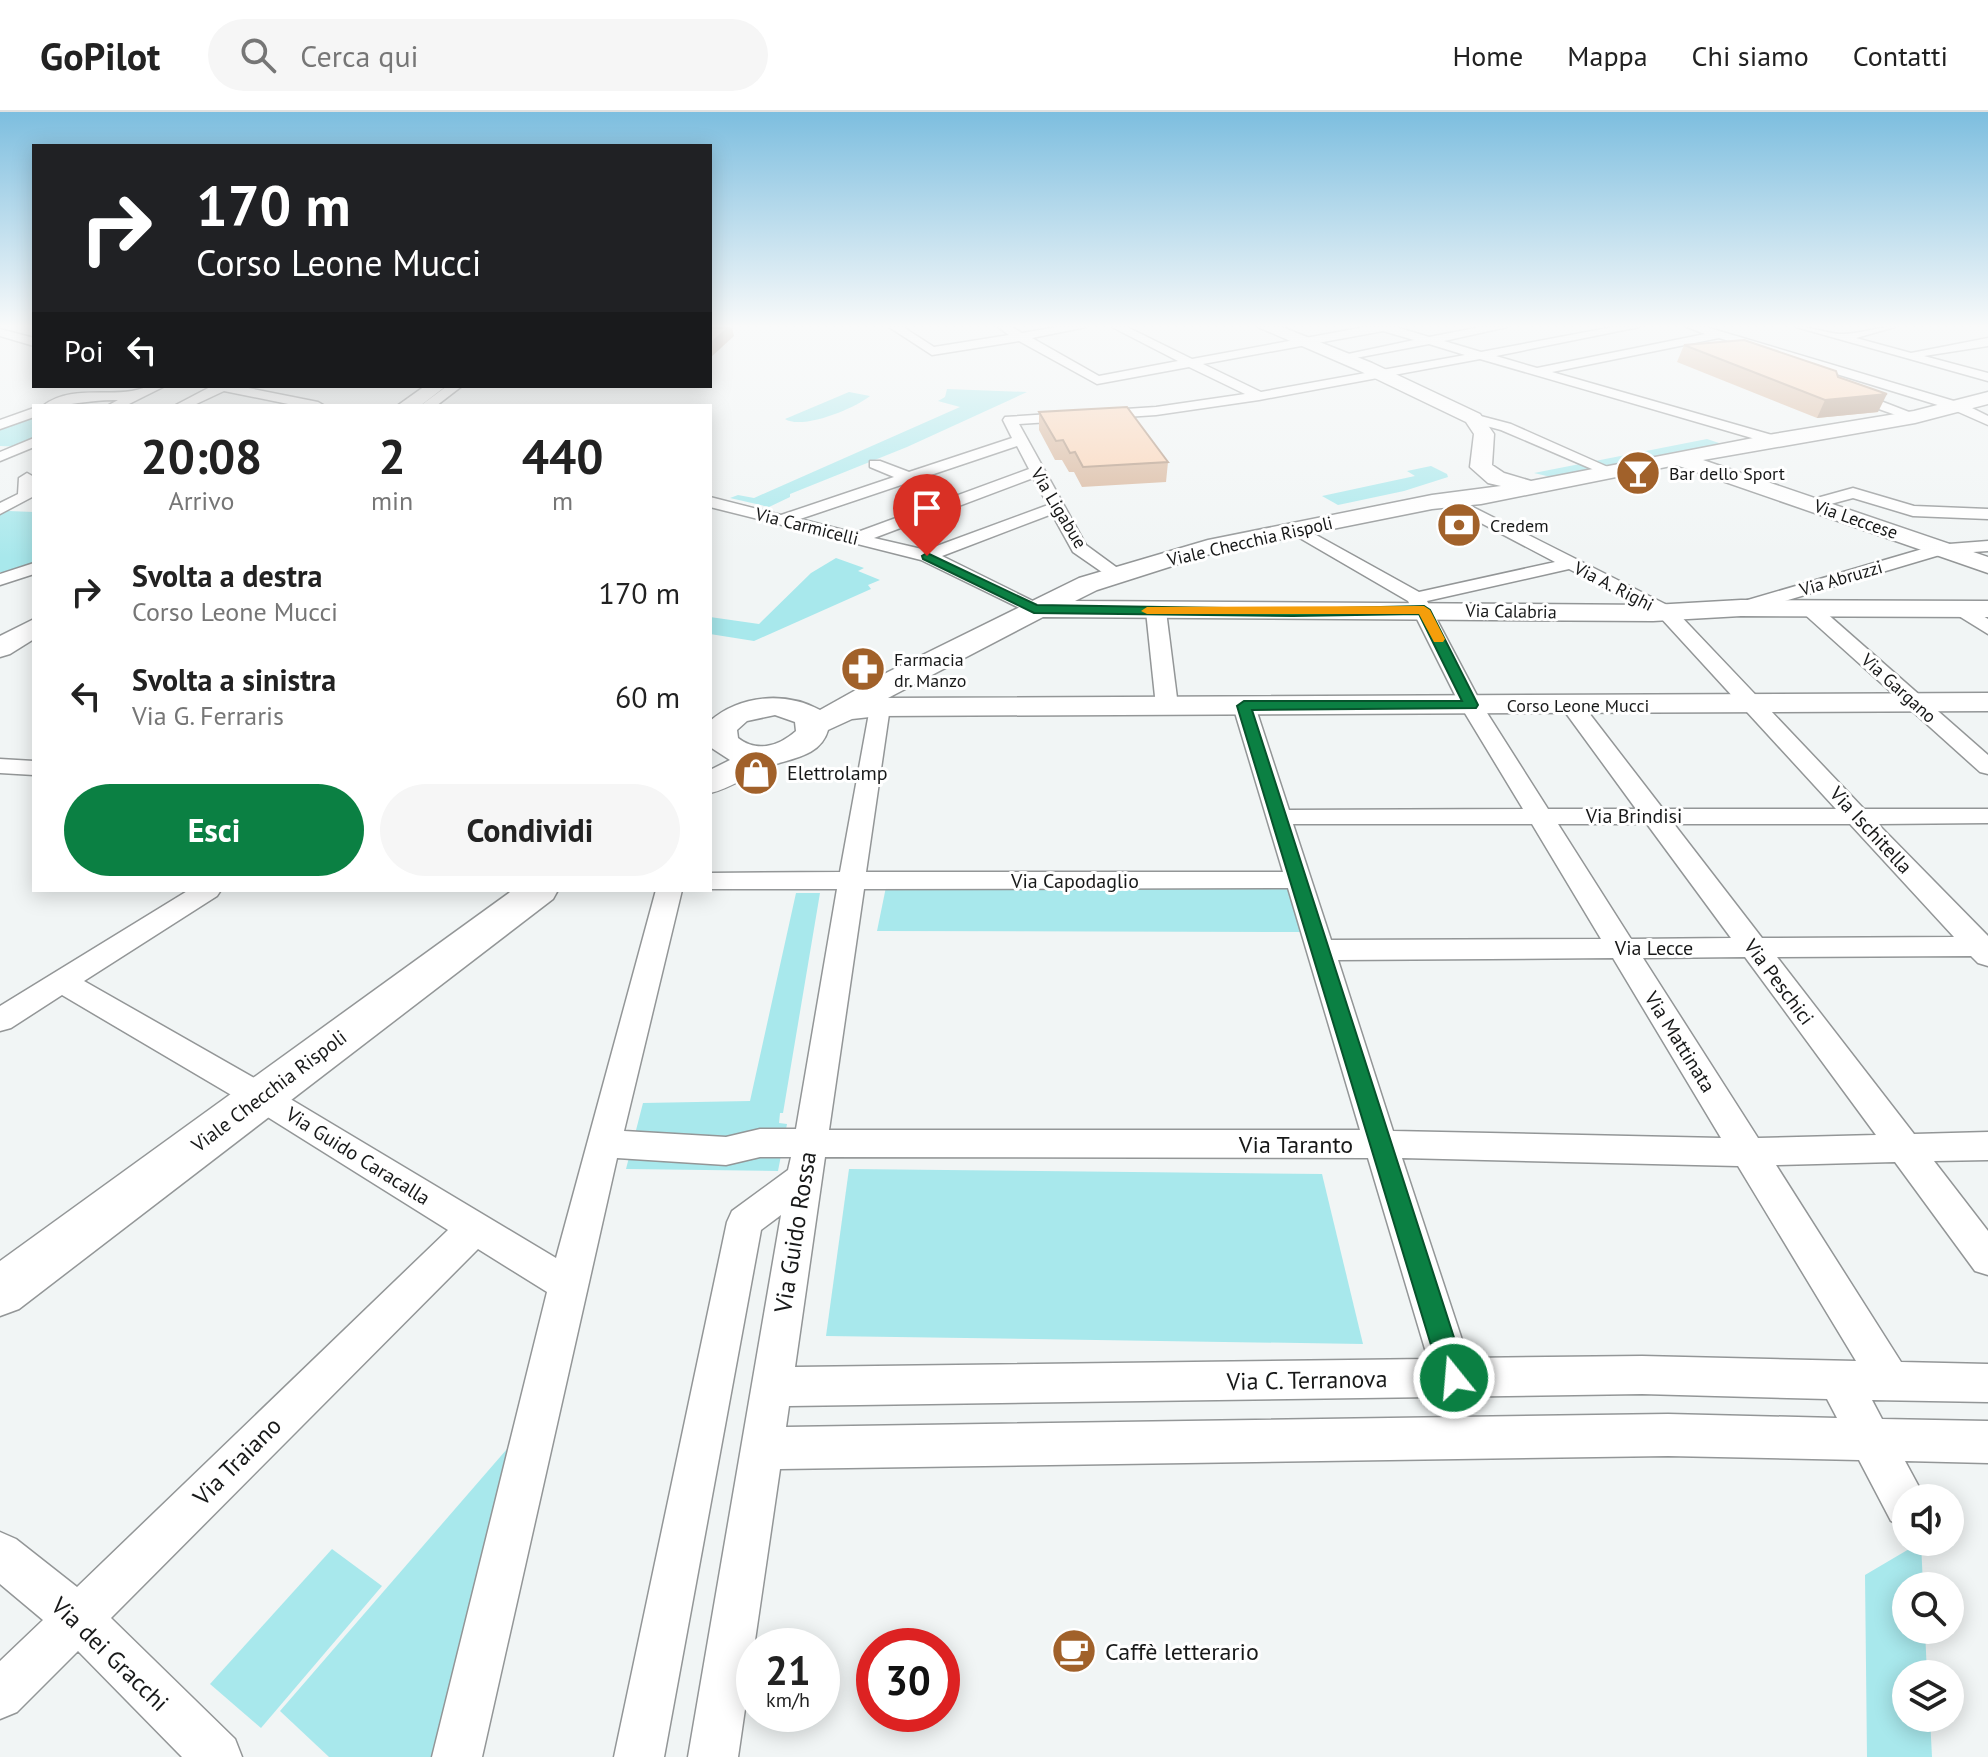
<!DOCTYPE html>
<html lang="it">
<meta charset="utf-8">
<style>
:root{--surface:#fff;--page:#f6f6f6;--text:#222;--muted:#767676;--line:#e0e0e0;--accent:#0b8043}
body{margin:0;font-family:"PT Sans",sans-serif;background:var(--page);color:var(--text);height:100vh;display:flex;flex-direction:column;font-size:30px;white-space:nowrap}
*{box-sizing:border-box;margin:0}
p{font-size:26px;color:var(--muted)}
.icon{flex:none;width:44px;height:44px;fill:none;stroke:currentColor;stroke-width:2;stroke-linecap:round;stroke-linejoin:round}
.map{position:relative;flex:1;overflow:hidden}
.sheet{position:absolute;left:32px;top:292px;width:680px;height:488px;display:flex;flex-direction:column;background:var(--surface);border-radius:0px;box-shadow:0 4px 20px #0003}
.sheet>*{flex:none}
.hud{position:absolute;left:32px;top:32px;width:680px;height:244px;border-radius:0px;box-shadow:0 4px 20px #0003;background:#202124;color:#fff;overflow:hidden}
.fabs{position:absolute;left:1892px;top:1372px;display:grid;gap:16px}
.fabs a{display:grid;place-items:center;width:72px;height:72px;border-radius:50%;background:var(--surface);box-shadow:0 4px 20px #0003;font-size:40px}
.speed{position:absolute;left:736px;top:1516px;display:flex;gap:16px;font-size:40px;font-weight:700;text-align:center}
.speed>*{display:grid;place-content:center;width:104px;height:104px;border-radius:50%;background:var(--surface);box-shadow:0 4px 20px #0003;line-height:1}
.speed small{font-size:20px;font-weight:400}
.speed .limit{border:12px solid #d22;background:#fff;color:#111}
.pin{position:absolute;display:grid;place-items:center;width:68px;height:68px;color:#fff;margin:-82px -34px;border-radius:50% 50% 50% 0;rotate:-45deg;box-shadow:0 0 8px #0007}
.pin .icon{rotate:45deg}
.me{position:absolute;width:88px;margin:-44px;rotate:343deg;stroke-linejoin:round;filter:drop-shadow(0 0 6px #0008)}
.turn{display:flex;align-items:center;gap:28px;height:168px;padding:0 32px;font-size:36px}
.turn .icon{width:104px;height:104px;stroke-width:2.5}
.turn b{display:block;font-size:56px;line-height:68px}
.then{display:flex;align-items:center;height:76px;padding:0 32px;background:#0003;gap:16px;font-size:30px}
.eta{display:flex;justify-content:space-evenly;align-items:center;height:136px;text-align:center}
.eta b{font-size:48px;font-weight:600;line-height:56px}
.primary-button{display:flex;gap:16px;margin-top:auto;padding:16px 32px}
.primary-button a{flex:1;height:92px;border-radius:48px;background:var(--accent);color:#fff;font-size:32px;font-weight:600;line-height:92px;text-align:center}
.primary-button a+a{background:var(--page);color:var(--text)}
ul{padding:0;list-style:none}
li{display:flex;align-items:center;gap:24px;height:104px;padding:0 32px}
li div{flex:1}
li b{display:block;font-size:30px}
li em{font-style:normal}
header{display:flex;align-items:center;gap:48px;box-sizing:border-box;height:112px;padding:0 40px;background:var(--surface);border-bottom:2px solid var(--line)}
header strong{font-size:38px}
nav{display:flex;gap:44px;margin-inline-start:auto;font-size:28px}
.search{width:560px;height:72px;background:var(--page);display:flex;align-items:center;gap:20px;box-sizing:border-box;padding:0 28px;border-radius:44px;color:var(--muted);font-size:30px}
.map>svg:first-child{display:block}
.green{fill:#a8e8ec}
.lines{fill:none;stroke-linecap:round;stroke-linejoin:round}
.street-casing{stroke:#939697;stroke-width:3}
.secondary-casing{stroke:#939697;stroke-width:3}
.street{fill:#fff;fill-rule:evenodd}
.secondary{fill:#fff;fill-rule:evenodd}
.wall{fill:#d8b59a}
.shaded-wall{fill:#b0937d}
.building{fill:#fbd2b3;stroke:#b0937d;stroke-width:2}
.route{fill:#0b8043;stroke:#07532c;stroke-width:2}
.slow{fill:#f59e0b}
.labels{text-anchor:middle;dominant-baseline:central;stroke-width:6;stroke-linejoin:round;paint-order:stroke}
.far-poi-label{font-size:18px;fill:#181919;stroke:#fff;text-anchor:start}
.far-street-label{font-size:18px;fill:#181919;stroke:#fff}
.poi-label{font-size:20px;fill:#181919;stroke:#fff;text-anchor:start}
.street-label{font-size:20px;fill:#181919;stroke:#fff}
.near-street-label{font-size:24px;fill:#181919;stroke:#fff}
.near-poi-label{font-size:24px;fill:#181919;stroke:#fff;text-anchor:start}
</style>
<header>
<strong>GoPilot</strong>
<div class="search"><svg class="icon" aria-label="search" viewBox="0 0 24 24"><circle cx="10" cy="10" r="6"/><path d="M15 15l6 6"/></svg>Cerca qui</div>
<nav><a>Home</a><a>Mappa</a><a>Chi siamo</a><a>Contatti</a></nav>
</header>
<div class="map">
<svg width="1988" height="1645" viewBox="0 0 1988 1645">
<rect width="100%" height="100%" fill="#f1f5f5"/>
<!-- green -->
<g class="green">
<polygon points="947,277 1027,280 907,335 790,382 790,385 769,395 730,386 738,383 754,386 960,295 938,289 945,285"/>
<path d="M 849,280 L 870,284 C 854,297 802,318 785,307 Z"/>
<polygon points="34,300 34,330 23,335 0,334 0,313"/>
<polygon points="1707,327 1722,332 1551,365 1534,361"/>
<polygon points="1431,354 1447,362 1448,365 1404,379 1338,393 1322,384 1415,364 1407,359"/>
<polygon points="8,399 34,400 34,451 15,461 0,460 0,402"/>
<polygon points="836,446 864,456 858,459 880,468 868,473 871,477 754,529 710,522 710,505 759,512 811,461"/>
<polygon points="886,775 1297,775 1312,820 877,819"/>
<polygon points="796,781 820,781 783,1001 780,1001 779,1011 787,1012 778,1059 626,1057 643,991 750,989"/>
<polygon points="849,1057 1322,1062 1363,1232 826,1224"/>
<polygon points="526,1315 447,1645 329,1645 280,1599"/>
<polygon points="1921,1430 1923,1474 1906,1474 1906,1518 1925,1518 1927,1562 1906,1562 1906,1606 1930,1606 1932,1645 1867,1645 1865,1463"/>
<polygon points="332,1437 382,1474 261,1616 210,1572"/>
</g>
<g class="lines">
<!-- street casing -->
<g class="street-casing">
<g id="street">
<path d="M 889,215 L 903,215 L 934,235 L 1009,223 L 998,215 L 1012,215 L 1022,221 L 1057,215 L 1086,215 L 1032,226 L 1099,264 L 1178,249 L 1112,215 L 1127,215 L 1192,247 L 1365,215 L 1396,215 L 1429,225 L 1481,215 L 1507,215 L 1444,229 L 1481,240 L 1613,215 L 1639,215 L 1496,244 L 1537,256 L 1705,222 L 1687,215 L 1706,215 L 1964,292 L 1988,304 L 1988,313 L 1954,298 L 1719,226 L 1552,260 L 1779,325 L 1779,331 L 1769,331 L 1480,247 L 1259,288 L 1156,303 L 1019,312 L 1086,433 L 1127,463 L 1118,468 L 1112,467 L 1073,440 L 1052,402 L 942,444 L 1041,493 L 1044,497 L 1041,501 L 1034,503 L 921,448 L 710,395 L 710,385 L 781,403 L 894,365 L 870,355 L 870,349 L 880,349 L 909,360 L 1012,326 L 1003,308 L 1005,305 L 1156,295 L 1245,282 L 1189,255 L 1097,272 L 1019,229 L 932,243 ZM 1383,219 L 1414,228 L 1334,245 L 1340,249 L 1429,232 L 1465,243 L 1261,280 L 1203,252 ZM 1017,334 L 1029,357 L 855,421 L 800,407 ZM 1033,366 L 1048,393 L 926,438 L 874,426 Z"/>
<path d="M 1796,215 C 1813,215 1829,222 1842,222 C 1858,222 1877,215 1895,215 L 1856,226 L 1911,241 L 1988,226 L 1988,234 L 1924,244 L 1988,261 L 1988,269 Z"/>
<polygon points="0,217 34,226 34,234 0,224"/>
<path d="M 148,274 L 165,274 L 125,294 L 107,294 L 118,288 C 92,287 69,294 43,294 C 74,270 116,289 148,274 Z"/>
<polygon points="212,274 238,274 318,290 325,294 298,294 224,279 192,294 174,294"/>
<polygon points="447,274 462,274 436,294 420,294"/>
<polygon points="1842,278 1852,278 1922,305 1910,308 1842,284"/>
<polygon points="34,296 34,305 0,317 0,308"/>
<polygon points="1473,302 1511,312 1619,360 1611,365 1606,363 1501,318 1468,309 1468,303"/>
<polygon points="34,326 34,335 0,349 0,340"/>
<polygon points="27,361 34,365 34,384 0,402 0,391 18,382 19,366"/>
<polygon points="1853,376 1914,394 1988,397 1988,407 1913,404 1853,386 1812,397 1804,392 1806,389"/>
<path d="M 1449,383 L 1673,496 L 1864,697 L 1988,697 L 1988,711 L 1878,712 L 1988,824 L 1988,854 L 1978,851 L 1971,844 L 1777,845 L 1914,1022 L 1988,1020 L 1988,1048 L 1934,1049 L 1988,1119 L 1988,1163 L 1975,1159 L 1895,1050 L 1776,1053 L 1901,1250 L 1988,1252 L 1988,1290 L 1872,1288 L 1882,1307 L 1988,1309 L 1988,1351 L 1905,1349 L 1925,1386 L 1906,1386 L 1906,1416 L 1891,1409 L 1859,1348 L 1668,1344 L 780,1357 L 738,1645 L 688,1645 L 781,1103 L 761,1118 L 664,1645 L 614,1645 L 727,1110 L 732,1099 L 788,1058 L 791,1045 L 760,1045 L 726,1053 L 617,1046 L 482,1645 L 432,1645 L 547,1180 L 478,1137 L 111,1506 L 235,1627 L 242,1645 L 182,1645 L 78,1539 L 17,1600 L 0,1607 L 0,1549 L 43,1508 L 0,1472 L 0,1420 L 16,1427 L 77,1475 L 448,1118 L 250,994 L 62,883 L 11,916 L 0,919 L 0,894 L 189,778 L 221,778 L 217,784 L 84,869 L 272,976 L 556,1146 L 656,778 L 682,778 L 624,1019 L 726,1025 L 760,1017 L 796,1017 L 837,777 L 710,777 L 710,761 L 840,760 L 871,590 L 887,590 L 890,595 L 866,760 L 1283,760 L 1233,594 L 1244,587 L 1255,594 L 1289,698 L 1523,697 L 1460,593 L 1408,489 L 1286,418 L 1294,413 L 1300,414 L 1419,480 L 1555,450 L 1443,391 L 1441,388 ZM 1569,457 L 1659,504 L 1836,697 L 1663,697 L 1579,588 L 1571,586 L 1560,593 L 1636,697 L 1548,697 L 1482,593 L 1427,489 ZM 1293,712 L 1532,712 L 1601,827 L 1331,828 ZM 1558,712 L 1647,712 L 1731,826 L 1631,827 ZM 1674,712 L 1850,712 L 1954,825 L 1762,826 ZM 1288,776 L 1360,1018 L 829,1018 L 864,777 ZM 1745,845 L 1876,1023 L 1758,1026 L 1643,846 ZM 1613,846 L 1721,1026 L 1393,1019 L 1338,848 ZM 825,1045 L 1368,1046 L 1428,1247 L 795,1255 ZM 1402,1046 L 1738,1054 L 1856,1249 L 1642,1244 L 1468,1246 ZM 1642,1282 L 1827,1287 L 1837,1306 L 1668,1302 L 786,1315 L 789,1294 Z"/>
<polygon points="1988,429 1988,439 1943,442 1741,502 1731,496 1734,492 1936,433"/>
<polygon points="34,451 34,462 0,473 0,462"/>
<polygon points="1809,490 1816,492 1988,643 1988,662 1980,660 1802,500 1799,496"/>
<polygon points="1961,491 1988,507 1988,522 1954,501 1951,497 1954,493"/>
<polygon points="1156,493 1166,499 1178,594 1167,601 1156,594 1146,499"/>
<polygon points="0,647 34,649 34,663 0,661"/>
</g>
</g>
<!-- secondary casing -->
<g class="secondary-casing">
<g id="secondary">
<path d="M 1258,215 L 1282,215 L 1372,251 L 1480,302 L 1494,322 L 1492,353 L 1504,361 L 1531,369 L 1774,322 L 1914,299 L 1988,280 L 1988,292 L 1915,311 L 1703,348 L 1988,445 L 1988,461 L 1676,353 L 1481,392 L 1432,397 L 1213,441 L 1097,478 L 1075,489 L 1653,493 L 1741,488 L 1988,489 L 1988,505 L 1741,504 L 1653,509 L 1043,505 L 888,586 L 1988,581 L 1988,599 L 879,604 L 852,607 L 828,618 C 821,643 794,646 773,653 C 751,660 733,676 710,681 L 710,658 L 730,648 L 710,635 L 710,609 C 740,583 785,579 820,598 L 888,560 L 1079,466 L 1208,428 L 1432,383 L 1501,374 L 1488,371 L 1470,355 L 1474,322 L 1466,310 L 1360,259 ZM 775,603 L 795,610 L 796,619 C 779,634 757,641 738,626 L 737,618 L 747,609 Z"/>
<polygon points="425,274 446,274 420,294 397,294"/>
<polygon points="34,507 34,527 10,542 0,545 0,524"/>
<polygon points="513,778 558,778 553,787 19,1197 0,1204 0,1149"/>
</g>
</g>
<!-- street -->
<use href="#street" class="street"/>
<!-- secondary -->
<use href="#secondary" class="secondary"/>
</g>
<!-- wall -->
<g class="wall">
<polygon points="1684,233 1838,265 1878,300 1817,306 1677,250"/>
<polygon points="1039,300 1168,350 1166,370 1082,375 1074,360 1069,360 1062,348 1055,348 1039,318"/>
</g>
<!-- shaded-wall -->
<g class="shaded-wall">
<polygon points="728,216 732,216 734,224 710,246 710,232"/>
<polygon points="1887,282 1878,300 1817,306 1825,288"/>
</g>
<!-- building -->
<g class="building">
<polygon points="710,216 728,216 710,232"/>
<polygon points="1744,228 1836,259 1838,265 1887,282 1825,288 1684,233"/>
<polygon points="1127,295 1168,350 1083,355 1075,340 1070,341 1063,328 1056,329 1039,300"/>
</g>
<!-- sky -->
<linearGradient id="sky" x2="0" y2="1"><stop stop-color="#7dbedf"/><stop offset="0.48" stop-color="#f9fafa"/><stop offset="1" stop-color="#f9fafa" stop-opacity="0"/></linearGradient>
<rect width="1988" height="446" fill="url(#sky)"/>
<!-- route -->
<polygon class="route" points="927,441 1037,493 1293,497 1424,494 1430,498 1478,593 1476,596 1252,598 1467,1266 1463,1275 1454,1279 1445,1275 1441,1266 1237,594 1244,589 1462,589 1419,502 1293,504 1034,501 923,447 922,444"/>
<!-- slow -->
<polygon class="slow" points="1424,494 1430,498 1445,527 1443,530 1434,530 1419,502 1147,502 1141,499 1147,495"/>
<!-- icons -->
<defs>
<g id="bar-disc" transform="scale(2.3)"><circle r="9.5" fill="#a1612a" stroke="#fff"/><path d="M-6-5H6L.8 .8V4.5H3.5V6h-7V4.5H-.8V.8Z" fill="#fff"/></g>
<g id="bank-disc" transform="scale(2.3)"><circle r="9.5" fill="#a1612a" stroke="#fff"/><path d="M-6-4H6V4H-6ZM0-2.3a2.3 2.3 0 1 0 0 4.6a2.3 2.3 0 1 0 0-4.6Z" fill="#fff"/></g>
<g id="pharmacy-disc" transform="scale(2.3)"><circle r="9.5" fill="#a1612a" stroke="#fff"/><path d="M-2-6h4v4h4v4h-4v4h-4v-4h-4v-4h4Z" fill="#fff"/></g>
<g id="shop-disc" transform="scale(2.3)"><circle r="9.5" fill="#a1612a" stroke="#fff"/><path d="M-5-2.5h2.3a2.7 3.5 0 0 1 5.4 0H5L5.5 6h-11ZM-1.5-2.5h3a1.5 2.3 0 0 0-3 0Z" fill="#fff"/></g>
<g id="cafe-disc" transform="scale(2.3)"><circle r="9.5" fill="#a1612a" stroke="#fff"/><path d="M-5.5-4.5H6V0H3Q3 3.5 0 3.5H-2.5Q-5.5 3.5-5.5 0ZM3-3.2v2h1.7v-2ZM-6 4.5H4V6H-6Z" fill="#fff"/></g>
</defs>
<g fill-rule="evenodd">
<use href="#bar-disc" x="1638" y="361"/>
<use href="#bank-disc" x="1459" y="413"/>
<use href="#pharmacy-disc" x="863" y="557"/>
<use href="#shop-disc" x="756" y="661"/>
<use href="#cafe-disc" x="1074" y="1539"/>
</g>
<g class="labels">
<!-- far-poi labels -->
<g class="far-poi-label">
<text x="1669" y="361">Bar dello Sport</text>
<text x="1490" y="413">Credem</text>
<text x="894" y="547">Farmacia<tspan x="894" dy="21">dr. Manzo</tspan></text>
</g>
<!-- far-street labels -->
<g class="far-street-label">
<text transform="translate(1059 396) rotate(59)">Via Ligabue</text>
<text transform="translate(1856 407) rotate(19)">Via Leccese</text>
<text transform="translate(807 414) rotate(14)">Via Carmicelli</text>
<text transform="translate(1250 429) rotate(-13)">Viale Checchia Rispoli</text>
<text transform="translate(1841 466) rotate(-16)">Via Abruzzi</text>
<text transform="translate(1614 474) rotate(27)">Via A. Righi</text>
<text transform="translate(1511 499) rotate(1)">Via Calabria</text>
<text transform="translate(1899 576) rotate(42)">Via Gargano</text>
<text x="1578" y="593">Corso Leone Mucci</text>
</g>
<!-- poi labels -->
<g class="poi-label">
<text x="787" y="661">Elettrolamp</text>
</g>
<!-- street labels -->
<g class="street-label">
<text x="1634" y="704">Via Brindisi</text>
<text transform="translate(1871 718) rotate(47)">Via Ischitella</text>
<text x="1075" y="769">Via Capodaglio</text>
<text x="1654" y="836">Via Lecce</text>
<text transform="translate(1779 870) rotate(53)">Via Peschici</text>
<text transform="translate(1680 930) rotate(58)">Via Mattinata</text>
<text transform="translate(269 979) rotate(-37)">Viale Checchia Rispoli</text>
<text transform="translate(358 1044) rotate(32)">Via Guido Caracalla</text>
</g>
<!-- near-street labels -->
<g class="near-street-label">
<text x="1296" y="1032">Via Taranto</text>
<text transform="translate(795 1120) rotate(-81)">Via Guido Rossa</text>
<text transform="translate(1307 1268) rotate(-1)">Via C. Terranova</text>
<text transform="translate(237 1349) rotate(-45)">Via Traiano</text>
<text transform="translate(110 1542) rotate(44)">Via dei Gracchi</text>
</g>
<!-- near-poi labels -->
<g class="near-poi-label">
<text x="1105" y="1539">Caffè letterario</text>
</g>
</g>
</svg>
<div class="fabs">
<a><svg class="icon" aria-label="sound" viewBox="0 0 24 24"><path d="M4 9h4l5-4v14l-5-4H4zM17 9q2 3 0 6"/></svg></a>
<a><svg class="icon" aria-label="search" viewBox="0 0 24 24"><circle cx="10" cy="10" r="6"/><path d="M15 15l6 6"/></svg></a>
<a><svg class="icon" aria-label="layers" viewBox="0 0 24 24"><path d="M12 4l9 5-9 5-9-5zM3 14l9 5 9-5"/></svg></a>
</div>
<div class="speed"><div>21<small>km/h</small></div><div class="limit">30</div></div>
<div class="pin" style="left:927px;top:444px;background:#d93025"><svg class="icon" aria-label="arrive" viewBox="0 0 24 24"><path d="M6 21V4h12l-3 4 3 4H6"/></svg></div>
<svg class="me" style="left:1454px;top:1266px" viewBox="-20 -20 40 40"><circle r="17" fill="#0b8043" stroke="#fff" stroke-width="3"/><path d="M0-11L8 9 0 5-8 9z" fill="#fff"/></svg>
<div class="hud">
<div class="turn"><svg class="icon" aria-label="right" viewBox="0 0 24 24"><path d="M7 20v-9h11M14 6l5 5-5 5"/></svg><div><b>170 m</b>Corso Leone Mucci</div></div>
<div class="then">Poi<svg class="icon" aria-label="left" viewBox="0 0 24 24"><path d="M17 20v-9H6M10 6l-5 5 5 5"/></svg></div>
</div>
<section class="sheet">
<div class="eta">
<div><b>20:08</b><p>Arrivo</p></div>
<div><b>2</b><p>min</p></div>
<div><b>440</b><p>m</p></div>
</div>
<ul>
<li><svg class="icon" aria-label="right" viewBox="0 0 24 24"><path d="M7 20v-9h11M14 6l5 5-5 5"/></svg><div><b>Svolta a destra</b><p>Corso Leone Mucci</p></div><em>170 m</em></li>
<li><svg class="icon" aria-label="left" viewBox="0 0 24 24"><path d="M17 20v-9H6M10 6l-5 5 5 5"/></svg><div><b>Svolta a sinistra</b><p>Via G. Ferraris</p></div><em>60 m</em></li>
</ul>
<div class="primary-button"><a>Esci</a><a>Condividi</a></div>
</section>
</div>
